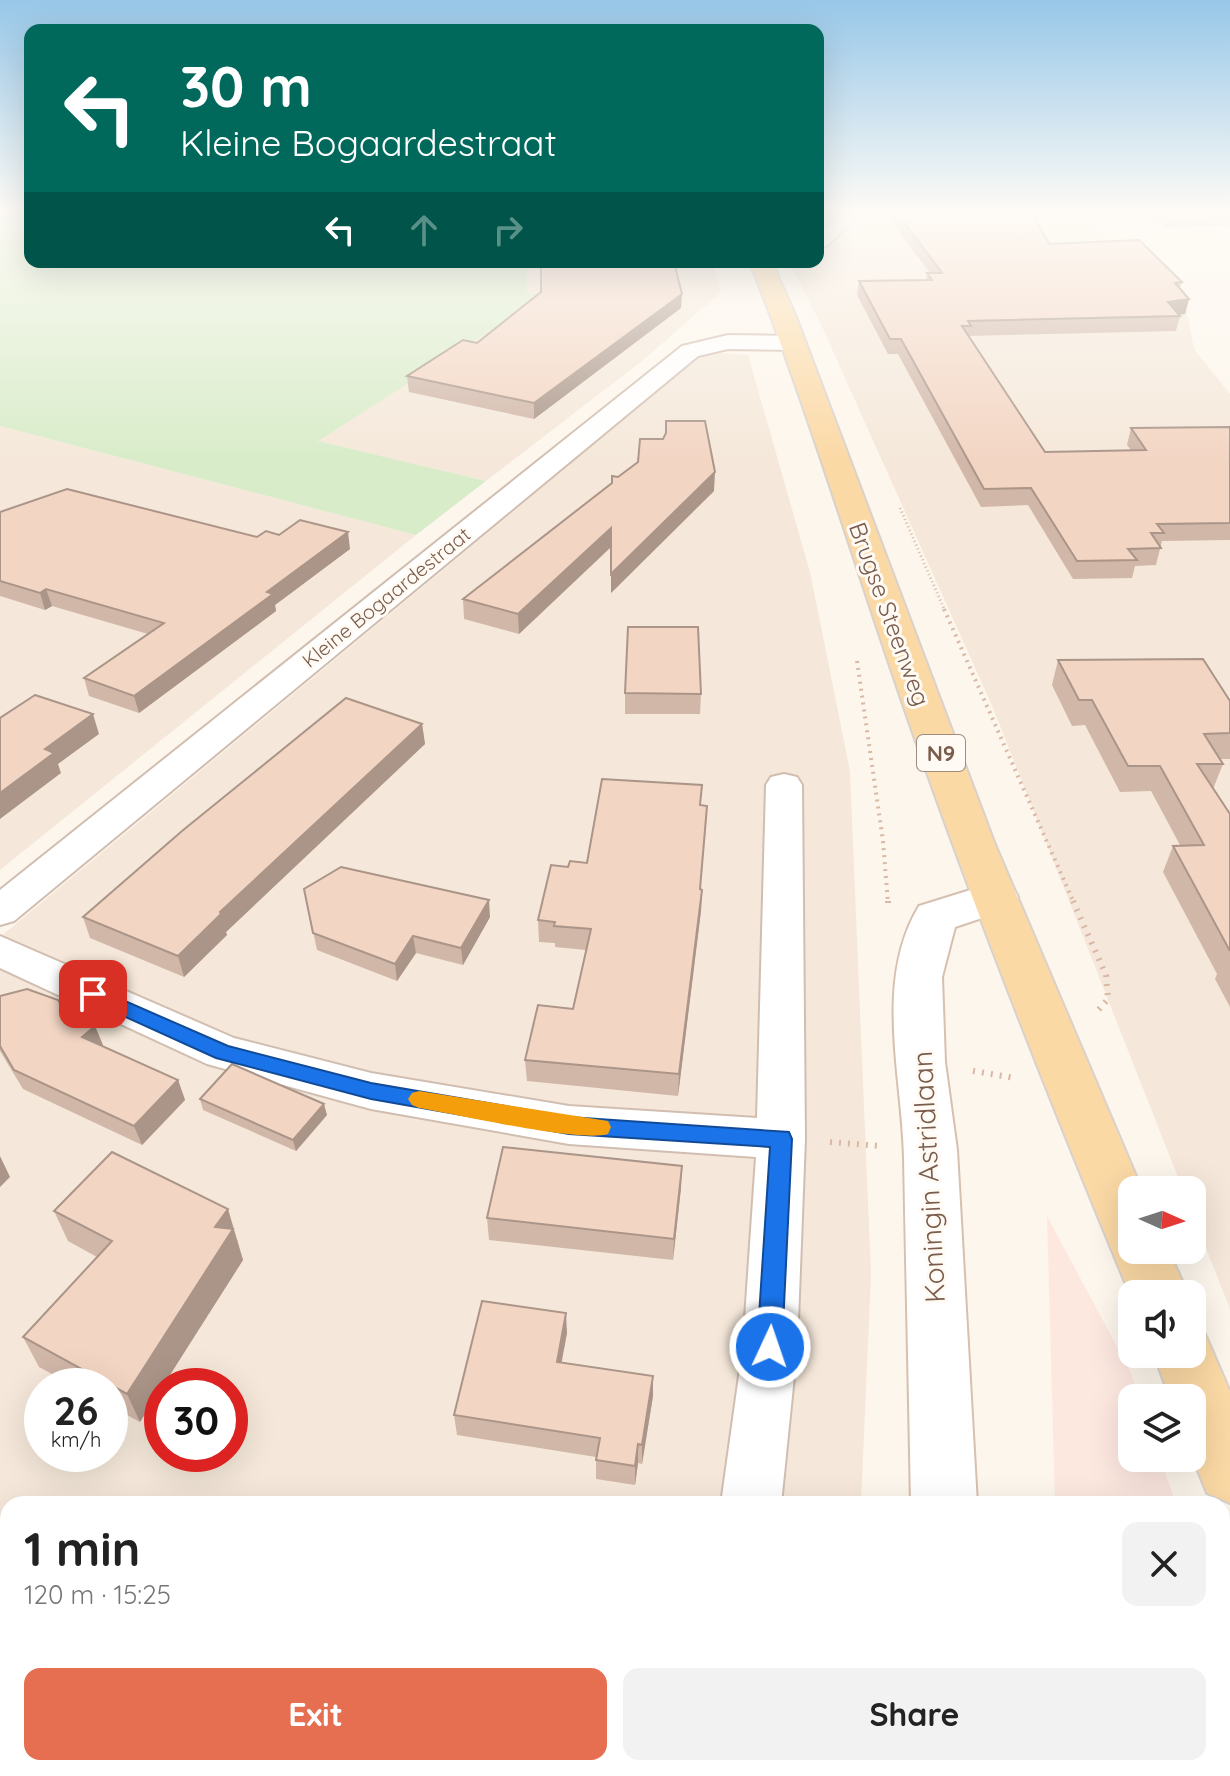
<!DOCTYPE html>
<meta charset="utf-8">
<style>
:root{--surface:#fff;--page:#f2f2f2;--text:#222;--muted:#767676;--accent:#e76f51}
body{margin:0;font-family:Quicksand,sans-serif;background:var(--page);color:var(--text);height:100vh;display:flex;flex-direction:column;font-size:30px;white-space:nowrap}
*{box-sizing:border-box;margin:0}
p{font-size:26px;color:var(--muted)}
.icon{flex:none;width:44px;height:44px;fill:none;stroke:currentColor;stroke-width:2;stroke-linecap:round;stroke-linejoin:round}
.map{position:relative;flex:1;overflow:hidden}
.drawer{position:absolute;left:0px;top:1496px;width:1230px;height:280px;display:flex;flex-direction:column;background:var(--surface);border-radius:24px 24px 0 0;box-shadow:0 8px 32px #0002}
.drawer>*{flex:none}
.banner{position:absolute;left:24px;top:24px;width:800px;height:244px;border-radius:16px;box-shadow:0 8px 32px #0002;background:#00695c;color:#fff;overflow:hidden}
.needle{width:52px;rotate:93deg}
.tools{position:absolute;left:1118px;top:1176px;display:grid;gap:16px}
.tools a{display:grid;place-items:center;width:88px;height:88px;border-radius:16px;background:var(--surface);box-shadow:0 8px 32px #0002;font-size:40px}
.speed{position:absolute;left:24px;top:1368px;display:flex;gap:16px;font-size:40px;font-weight:700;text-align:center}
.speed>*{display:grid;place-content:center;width:104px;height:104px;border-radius:50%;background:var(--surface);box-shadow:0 8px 32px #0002;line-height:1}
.speed small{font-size:20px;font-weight:400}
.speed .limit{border:12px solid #d22;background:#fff;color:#111}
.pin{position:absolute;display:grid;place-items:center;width:68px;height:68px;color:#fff;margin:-34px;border-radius:16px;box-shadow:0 4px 12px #0006}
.me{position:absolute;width:88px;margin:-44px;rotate:3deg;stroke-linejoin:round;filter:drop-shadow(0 0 6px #0008)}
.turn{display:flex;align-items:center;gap:28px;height:168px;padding:0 24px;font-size:36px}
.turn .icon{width:104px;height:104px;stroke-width:2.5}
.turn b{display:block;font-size:56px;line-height:68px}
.lanes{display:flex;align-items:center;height:76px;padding:0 24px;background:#0003;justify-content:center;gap:40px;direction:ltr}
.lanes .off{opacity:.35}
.round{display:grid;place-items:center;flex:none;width:84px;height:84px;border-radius:16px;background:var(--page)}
.summary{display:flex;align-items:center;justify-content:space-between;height:136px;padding:0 24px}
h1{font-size:48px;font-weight:700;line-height:60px}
.cta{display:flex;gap:16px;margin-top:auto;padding:16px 24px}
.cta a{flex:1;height:92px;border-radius:16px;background:var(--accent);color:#fff;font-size:32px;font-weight:700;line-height:92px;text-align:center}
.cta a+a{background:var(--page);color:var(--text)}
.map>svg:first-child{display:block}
.residential{fill:#f5e8da;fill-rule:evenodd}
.commercial{fill:#fde8e0}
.green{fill:#d8ecc9}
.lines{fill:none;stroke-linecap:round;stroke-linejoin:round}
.minor-casing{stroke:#d1beb0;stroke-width:4}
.secondary-casing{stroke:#d6c0b0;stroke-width:4}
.primary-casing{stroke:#dad1cd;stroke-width:4}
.path-far2{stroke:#d9b8a5;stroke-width:3;stroke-dasharray:1 3;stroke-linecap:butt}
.path-far1{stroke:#d9b8a5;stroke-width:4;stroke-dasharray:2 5;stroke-linecap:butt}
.path{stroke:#d9b8a5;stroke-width:6;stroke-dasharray:2 7;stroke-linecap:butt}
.minor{fill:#fff;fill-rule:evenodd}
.secondary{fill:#fff;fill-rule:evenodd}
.primary{fill:#fbd9a5;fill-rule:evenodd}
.wall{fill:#d1b7a8}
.shaded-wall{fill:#aa9588}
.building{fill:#f3d5c3;stroke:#aa9588;stroke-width:2}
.route{fill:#1a73e8;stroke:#114b97;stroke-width:2}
.slow{fill:#f59e0b}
.labels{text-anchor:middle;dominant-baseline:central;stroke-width:6;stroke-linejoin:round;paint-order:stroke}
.far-street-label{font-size:20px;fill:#7a5c4d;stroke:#fffaf3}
.shield{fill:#fffaf3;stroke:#a28b7f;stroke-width:2}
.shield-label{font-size:22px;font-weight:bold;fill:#7a5c4d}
.street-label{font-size:24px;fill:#7a5c4d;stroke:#fffaf3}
.near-street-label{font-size:28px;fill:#7a5c4d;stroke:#fffaf3}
</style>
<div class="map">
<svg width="1230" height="1776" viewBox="0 0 1230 1776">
<rect width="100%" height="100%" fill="#fdf6ec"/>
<!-- residential -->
<g class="residential">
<polygon points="871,213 1078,213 1167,285 1186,308 1194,349 1230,394 1230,1309 1192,1213 1192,1190 1183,1190 993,708 823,329 789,262 818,262 818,253 826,250"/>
<polygon points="527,262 712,262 721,292 642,361 486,481 317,441 543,296 527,294"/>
<path d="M 719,353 L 748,355 L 810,572 L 850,771 L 871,1274 L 861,1504 L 8,1504 L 8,1768 L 850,1768 L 849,1776 L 0,1776 L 0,937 L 501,522 L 694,357 ZM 42,1386 L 110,1386 L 110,1454 L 42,1454 ZM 162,1386 L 230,1386 L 230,1454 L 162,1454 Z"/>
<polygon points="0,426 416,535 0,870"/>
</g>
<!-- commercial -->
<g class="commercial">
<polygon points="1047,1216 1131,1373 1139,1398 1132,1398 1132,1458 1160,1458 1176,1504 1055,1504"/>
<polygon points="1222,1639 1230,1663 1230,1776 1062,1776 1062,1768 1222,1768"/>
</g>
<!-- green -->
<polygon class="green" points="0,213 30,213 30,262 527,262 527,293 545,296 318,441 486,481 416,535 0,426"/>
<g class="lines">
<!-- minor casing -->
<g class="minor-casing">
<g id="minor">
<polygon points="843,213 864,213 825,247 818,249 818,233"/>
<polygon points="728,335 795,336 806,343 795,350 728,349 698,356 14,921 0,925 0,890 682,346"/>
<polygon points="784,774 797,777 802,785 805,1139 797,1347 781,1504 721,1504 743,1347 756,1157 569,1144 371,1109 207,1064 0,968 0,936 234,1038 371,1073 569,1106 757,1118 766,785 771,777"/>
<polygon points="685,1768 753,1768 752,1776 684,1776"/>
</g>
</g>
<!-- secondary casing -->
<g class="secondary-casing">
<g id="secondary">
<path d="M 996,882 L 1012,886 L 1018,897 L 1012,908 L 955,927 L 942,977 L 945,1062 L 957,1150 L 977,1504 L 911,1504 C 909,1388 906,1273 904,1157 C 902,1075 874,981 919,906 Z"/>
<rect x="910" y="1768" width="76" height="8"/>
</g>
</g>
<!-- primary casing -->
<g class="primary-casing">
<g id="primary">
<path d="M 750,262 L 772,262 L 796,317 L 994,842 L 1142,1190 L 1132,1190 L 1132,1250 L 1168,1250 L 1188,1294 L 1132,1294 L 1132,1299 L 1130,1294 C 1051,1104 974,909 906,713 C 854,563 808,410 750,262 Z"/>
<polygon points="1192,1329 1205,1334 1230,1392 1230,1503 1207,1493 1192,1456 1192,1398 1170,1398 1154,1354 1192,1354"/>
</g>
</g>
<!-- path-far2 -->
<polyline class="path-far2" points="900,508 945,611"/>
<!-- path-far1 -->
<g class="path-far1">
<polyline points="944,609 1074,903"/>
<polyline points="857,661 883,841 888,903"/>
</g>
<!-- path -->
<g class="path">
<polyline points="888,901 888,905"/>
<polyline points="1073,901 1106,975 1108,999 1095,1014"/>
<polyline points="973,1071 1015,1078"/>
<polyline points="830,1142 880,1146"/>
</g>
<!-- minor -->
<use href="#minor" class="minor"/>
<!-- secondary -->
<use href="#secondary" class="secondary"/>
<!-- primary -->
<use href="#primary" class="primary"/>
</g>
<!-- wall -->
<g class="wall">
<polygon points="885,213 1032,213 1049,244 1182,282 1180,288 1189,299 1185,314 1178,315 1180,316 1176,331 969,336 969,337 1045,452 1131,450 1127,445 1131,428 1230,427 1230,540 1162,541 1156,565 1135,566 1132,578 1073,579 1028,505 981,507 898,354 888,354 857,295 859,281 926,280 927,273 930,273"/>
<polygon points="1144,213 1230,213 1230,225 1167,228"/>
<polygon points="681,308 534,419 409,392 407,376 477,343"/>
<polygon points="714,491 611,593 611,547 519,634 464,619 463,599"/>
<polygon points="0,512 257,537 279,535 350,549 275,605 276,611 139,713 89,696 84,678 148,634 52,606 45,610 0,596"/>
<polygon points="1058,660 1230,701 1230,759 1220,759 1223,764 1213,789 1230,814 1230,1007 1215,979 1217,974 1163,872 1173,846 1180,845 1151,791 1120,792 1085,725 1072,726 1052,685"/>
<polygon points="625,693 701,694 700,714 625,714"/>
<polygon points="422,724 425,744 226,932 227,935 184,977 90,938 83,917"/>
<polygon points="700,805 706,827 700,889 702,890 701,911 678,1096 527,1081 525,1060 573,1009 586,950 555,947 555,943 539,942 538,920 568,867 587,863"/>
<polygon points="304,889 490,917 463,965 416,953 397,981 317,950"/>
<polygon points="0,996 65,1012 103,1045 102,1046 178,1080 185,1100 142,1145 23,1089 0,1051"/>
<polygon points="200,1099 327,1115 296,1151 203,1110"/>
<polygon points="681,1188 673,1260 489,1240 487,1218"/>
<polygon points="54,1211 238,1240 237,1241 243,1260 140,1422 110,1406 110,1386 74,1386 39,1367 23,1337 97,1257 68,1241"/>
<polygon points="567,1333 561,1362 653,1376 653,1396 642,1464 638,1463 635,1485 596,1479 596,1457 457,1435 454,1415"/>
</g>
<!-- shaded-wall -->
<g class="shaded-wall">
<polygon points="682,294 681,308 534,419 534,403"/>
<polygon points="1189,299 1185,314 1164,317 1168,302"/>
<polygon points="715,472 714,491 611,593 611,574"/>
<polygon points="611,528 611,547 519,634 518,614"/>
<polygon points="348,532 350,549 275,605 276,611 139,713 134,696 267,592"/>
<polygon points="46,589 52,606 45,610 40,593"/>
<polygon points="93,714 99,734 58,764 61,773 0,819 0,793 45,749"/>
<polygon points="422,724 425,744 226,932 227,935 184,977 178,956 220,912"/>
<polygon points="702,890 701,911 678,1096 679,1074"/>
<polygon points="489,900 490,917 463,965 461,948"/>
<polygon points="413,936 416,953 397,981 395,964"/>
<polygon points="95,1026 103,1045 90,1057 82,1037"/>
<polygon points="178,1080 185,1100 142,1145 134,1126"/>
<polygon points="324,1104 327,1115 296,1151 293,1140"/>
<polygon points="0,1156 10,1177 0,1187"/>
<polygon points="682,1166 681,1188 673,1260 674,1239"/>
<polygon points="228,1209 243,1260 140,1422 127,1394 215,1227"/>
<polygon points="566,1313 567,1333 558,1382 557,1362"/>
<polygon points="653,1376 653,1396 642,1464 642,1445"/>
<polygon points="638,1444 638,1463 635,1485 635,1466"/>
<polygon points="299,1768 312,1768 309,1776 297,1776"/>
</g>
<!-- building -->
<g class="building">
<polygon points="897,213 1032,213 1049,244 1139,240 1182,282 1175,283 1189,299 1168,302 1180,316 968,321 971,326 962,326 1045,452 1146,450 1131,428 1230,427 1230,523 1157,524 1164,533 1151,533 1161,548 1128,549 1137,560 1077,561 1031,488 984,489 901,339 890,339 859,281 932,280 927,273 942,273"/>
<polygon points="1156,213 1230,213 1230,217 1169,221"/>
<polygon points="541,262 674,262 682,294 534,403 407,376 463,340 477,343 541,292"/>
<polygon points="666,421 705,421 715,472 611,574 611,528 518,614 463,599 612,483 612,476 618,477 638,462 640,439 663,439 666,433"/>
<polygon points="67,489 257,537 266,531 279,535 300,520 348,532 267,592 273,594 134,696 84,678 164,623 46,589 40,593 0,581 0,512"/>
<polygon points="628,627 698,627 701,694 625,693"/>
<polygon points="1203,659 1230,701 1230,733 1204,734 1223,764 1197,764 1230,814 1230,951 1173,846 1204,845 1160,766 1128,766 1092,700 1079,700 1058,660"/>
<polygon points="35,695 93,714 45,749 54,753 0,793 0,718"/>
<polygon points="346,698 422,724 220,912 221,914 178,956 83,917 182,831"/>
<polygon points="602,779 702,785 700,805 707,806 700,889 702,890 679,1074 525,1060 538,1005 573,1009 591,929 554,926 555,922 538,920 551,865 568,867 570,861 587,863"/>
<polygon points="341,867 489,900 461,948 413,936 395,964 313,933 304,889"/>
<polygon points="27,989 58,1000 65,1012 95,1026 82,1037 178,1080 134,1126 14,1070 0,1046 0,996"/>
<polygon points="232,1064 324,1104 293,1140 200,1099"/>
<polygon points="503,1147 682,1166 674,1239 487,1218"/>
<polygon points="112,1152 228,1209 215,1227 233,1229 127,1394 23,1337 112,1241 54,1211"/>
<polygon points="482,1301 566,1313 557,1362 653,1376 642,1445 638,1444 635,1466 596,1460 600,1438 454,1415"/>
<polygon points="100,1768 299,1768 297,1776 97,1776"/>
</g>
<!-- sky -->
<linearGradient id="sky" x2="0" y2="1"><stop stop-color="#97c7e8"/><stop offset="0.46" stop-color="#fefbf6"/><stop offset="1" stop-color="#fefbf6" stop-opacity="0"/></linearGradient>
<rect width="1230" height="462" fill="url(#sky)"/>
<!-- route -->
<polygon class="route" points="93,987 228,1046 371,1083 569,1117 789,1132 792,1139 782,1347 779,1355 770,1359 761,1355 757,1347 770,1147 569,1134 371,1099 216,1058 86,999 83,994 86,989"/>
<!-- slow -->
<path class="slow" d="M 419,1091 L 608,1121 L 611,1127 L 608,1134 C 580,1143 456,1114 419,1108 L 412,1105 L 408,1099 L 412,1093 Z"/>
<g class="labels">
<!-- far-street labels -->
<g class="far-street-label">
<text transform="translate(386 597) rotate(-39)">Kleine Bogaardestraat</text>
</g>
<!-- shield labels -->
<rect class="shield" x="917" y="735" width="48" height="36" rx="6"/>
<g class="shield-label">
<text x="941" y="753">N9</text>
</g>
<!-- street labels -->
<g class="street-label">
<text transform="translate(890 614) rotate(70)">Brugse Steenweg</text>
</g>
<!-- near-street labels -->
<g class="near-street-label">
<text transform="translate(928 1177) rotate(-93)">Koningin Astridlaan</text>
</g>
</g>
</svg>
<div class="tools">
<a><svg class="needle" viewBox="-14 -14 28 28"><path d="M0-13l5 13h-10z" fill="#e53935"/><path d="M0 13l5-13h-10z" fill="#767676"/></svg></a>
<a><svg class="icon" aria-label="sound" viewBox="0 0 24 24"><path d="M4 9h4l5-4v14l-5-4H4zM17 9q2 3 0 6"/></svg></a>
<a><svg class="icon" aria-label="layers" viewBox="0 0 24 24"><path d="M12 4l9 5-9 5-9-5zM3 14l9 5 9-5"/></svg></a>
</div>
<div class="speed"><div>26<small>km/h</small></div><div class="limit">30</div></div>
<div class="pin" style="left:93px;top:994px;background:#d93025"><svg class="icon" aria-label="arrive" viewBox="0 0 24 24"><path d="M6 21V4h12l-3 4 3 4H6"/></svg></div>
<svg class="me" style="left:770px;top:1347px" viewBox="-20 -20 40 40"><circle r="17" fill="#1a73e8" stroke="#fff" stroke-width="3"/><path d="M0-11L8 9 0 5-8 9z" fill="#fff"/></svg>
<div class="banner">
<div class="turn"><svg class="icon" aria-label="left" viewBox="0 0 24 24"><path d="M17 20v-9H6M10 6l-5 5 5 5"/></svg><div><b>30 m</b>Kleine Bogaardestraat</div></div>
<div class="lanes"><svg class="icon" aria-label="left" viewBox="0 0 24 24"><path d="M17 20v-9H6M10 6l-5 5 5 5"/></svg><svg class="icon off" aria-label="ahead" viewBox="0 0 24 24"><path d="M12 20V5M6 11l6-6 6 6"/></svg><svg class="icon off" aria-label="right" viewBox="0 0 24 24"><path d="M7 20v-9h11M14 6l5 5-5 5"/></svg></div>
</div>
<section class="drawer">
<div class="summary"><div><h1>1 min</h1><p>120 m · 15:25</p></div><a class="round"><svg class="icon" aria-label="close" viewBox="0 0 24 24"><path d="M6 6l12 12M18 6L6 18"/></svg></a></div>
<div class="cta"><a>Exit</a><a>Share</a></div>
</section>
</div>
